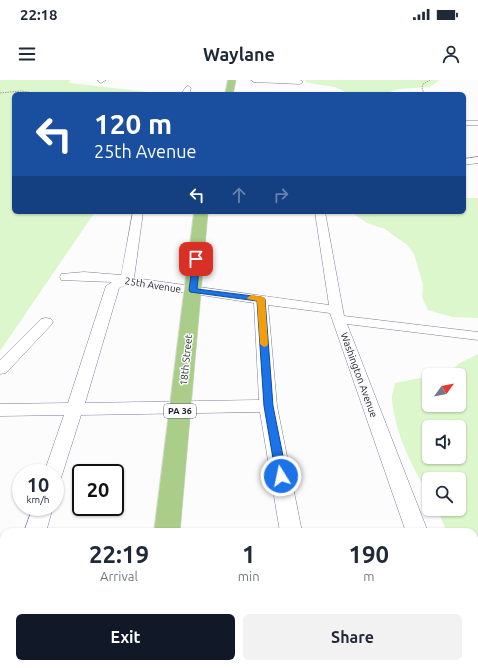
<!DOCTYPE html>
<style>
:root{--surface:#fff;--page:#f2f2f3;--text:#1f2937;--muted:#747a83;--accent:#111827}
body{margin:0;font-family:Ubuntu,sans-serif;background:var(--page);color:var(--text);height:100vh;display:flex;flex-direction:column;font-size:15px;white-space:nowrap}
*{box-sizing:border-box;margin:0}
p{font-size:13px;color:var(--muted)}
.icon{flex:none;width:22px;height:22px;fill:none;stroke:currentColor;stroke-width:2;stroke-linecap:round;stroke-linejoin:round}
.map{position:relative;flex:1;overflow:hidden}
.drawer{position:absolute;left:0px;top:448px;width:478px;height:140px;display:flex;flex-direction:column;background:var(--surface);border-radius:12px 12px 0 0;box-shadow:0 1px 3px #0004}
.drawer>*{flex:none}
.hud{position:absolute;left:12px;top:12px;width:454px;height:122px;border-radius:6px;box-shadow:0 1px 3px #0004;background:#1a4fa0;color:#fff;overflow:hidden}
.needle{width:26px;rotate:57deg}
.tools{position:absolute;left:422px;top:288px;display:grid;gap:8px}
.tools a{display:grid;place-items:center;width:44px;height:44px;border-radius:6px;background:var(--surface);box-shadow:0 1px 3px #0004;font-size:20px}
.speed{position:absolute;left:12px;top:384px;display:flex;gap:8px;font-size:20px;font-weight:700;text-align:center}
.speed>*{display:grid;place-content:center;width:52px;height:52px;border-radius:50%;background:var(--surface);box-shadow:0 1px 3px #0004;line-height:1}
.speed small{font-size:10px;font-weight:400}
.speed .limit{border:2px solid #111;border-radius:6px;background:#fff;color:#111}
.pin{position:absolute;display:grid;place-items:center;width:34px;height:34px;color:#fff;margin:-17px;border-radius:8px;box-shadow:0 2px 6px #0006}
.me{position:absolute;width:44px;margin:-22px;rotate:350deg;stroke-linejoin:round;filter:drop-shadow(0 0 3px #0008)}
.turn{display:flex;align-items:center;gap:14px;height:84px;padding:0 16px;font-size:18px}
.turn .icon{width:52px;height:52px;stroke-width:2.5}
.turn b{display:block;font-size:28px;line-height:34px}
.lanes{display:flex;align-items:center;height:38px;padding:0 16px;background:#0003;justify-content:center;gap:20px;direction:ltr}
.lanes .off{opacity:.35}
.eta{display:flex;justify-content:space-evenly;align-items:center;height:68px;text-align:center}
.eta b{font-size:24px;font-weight:700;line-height:28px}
.primary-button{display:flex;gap:8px;margin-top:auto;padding:8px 16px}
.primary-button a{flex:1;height:46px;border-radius:6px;background:var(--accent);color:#fff;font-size:16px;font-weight:700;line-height:46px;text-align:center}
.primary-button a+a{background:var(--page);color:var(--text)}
.status{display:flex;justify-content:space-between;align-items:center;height:28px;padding:0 20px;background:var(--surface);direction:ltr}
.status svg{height:11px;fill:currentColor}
header{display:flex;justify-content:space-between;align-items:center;height:52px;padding:0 16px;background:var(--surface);font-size:18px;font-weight:700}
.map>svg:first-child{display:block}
.green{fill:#ddf7cd;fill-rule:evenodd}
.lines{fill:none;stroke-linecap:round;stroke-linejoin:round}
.minor-casing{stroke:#7d7e9a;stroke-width:1}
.major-casing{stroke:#d6d6d9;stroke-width:1}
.path{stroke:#9e9ea3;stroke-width:1;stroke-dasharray:1.5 1;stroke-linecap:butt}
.minor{fill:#fff;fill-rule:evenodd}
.major{fill:#aace8a;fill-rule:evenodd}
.route{fill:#1a73e8;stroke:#114b97}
.slow{fill:#f59e0b}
.labels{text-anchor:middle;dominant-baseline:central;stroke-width:3;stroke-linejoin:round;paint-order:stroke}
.shield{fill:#fcfcfc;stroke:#616169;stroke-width:1}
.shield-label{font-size:9px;font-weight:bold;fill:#1e1e2a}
.street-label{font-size:10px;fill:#1e1e2a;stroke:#fcfcfc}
</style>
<div class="status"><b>22:18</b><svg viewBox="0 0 49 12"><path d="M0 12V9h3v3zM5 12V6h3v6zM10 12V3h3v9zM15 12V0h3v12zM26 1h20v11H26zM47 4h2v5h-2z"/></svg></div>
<header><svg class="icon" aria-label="menu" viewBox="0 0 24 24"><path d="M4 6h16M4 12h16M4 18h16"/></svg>Waylane<svg class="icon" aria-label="person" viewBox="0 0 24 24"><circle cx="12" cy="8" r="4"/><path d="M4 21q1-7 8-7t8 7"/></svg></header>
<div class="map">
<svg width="478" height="588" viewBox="0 0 478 588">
<rect width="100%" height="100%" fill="#fcfcfc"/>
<!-- green -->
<g class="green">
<polygon points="0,0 70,0 69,3 157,13 14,14 14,132 95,132 0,271"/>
<path d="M 305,0 L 440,0 L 429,7 L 399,9 L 382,14 L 347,14 C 335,3 321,7 306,2 Z"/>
<polygon points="464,118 478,118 478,238 452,237 428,230 422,217 423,205 414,174 407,165 385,149 367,143 351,132 464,132"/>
<path d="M 478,274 L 478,528 L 474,518 L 474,452 L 447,452 L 437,429 L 459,429 L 459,399 L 429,399 L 429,415 C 412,386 396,356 392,321 C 391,316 394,309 395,303 L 420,298 L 429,298 L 429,325 L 459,325 L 459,295 L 449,295 L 458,284 ZM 429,347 L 459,347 L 459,377 L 429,377 Z"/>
</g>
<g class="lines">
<!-- minor casing -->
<g class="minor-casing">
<g id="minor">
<polygon points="98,0 106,0 101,3 99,2"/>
<polygon points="251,0 300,0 303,2 300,4 254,2"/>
<polygon points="188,6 191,8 189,14 181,14 186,7"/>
<rect x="464" y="41" width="14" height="4"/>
<polygon points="478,77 478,83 464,85 464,79"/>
<path d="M 133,132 L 143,132 L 134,198 L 329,225 L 315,132 L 325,132 L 344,236 L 478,252 L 478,260 L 347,244 L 428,452 L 406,452 L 330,233 L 268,225 L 277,326 L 302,452 L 280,452 L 260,332 L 81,335 L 61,398 L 55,400 L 55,393 L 44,393 L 64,335 L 0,336 L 0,324 L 68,323 L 106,206 L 112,202 L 61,200 L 60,197 L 61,194 L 84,192 L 121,195 ZM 128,204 L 254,223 L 259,320 L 85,323 L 119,208 Z"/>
<polygon points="46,238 51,239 53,242 51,245 6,293 0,294 0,280 41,239"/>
<polygon points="33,427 53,427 46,452 24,452"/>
<rect x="474" y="472" width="4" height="20"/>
<rect x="0" y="499" width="4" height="22"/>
<polygon points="4,541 4,577 0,578 0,543"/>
<polygon points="474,582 476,588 450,588 449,584 474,584"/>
<rect x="296" y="584" width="26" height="4"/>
</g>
</g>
<!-- major casing -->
<g class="major-casing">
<g id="major">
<polygon points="228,0 236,0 233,14 225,14"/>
<polygon points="194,132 208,132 180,452 154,452"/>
<polygon points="139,584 171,584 170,588 138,588"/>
</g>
</g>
<!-- path -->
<g class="path">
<polyline points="0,13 21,11 40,14"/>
<polyline points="63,14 108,14"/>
<polyline points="424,14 422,8 423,4 430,0"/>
</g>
<!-- minor -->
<use href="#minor" class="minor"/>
<!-- major -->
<use href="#major" class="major"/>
</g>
<!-- route -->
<polygon class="route" points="196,177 200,179 197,209 261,217 265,219 273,326 287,396 285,399 281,400 277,399 276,396 264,326 257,221 190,212 189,210 193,179"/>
<!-- slow -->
<polygon class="slow" points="251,215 264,217 265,219 268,264 267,266 264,267 260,264 257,221 248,219 247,218"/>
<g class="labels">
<!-- shield labels -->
<rect class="shield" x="164" y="324" width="32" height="14" rx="3"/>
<g class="shield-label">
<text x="180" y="331">PA 36</text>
</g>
<!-- street labels -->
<g class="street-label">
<text transform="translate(153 205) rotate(9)">25th Avenue</text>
<text transform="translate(186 280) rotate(-84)">18th Street</text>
<text transform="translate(359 295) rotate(70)">Washington Avenue</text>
</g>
</g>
</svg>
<div class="tools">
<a><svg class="needle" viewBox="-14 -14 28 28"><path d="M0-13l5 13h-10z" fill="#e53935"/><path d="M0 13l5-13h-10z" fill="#747a83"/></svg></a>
<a><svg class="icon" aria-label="sound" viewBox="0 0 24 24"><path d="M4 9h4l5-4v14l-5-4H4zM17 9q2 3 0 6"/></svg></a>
<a><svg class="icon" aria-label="search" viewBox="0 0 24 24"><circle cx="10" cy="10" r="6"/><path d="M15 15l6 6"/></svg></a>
</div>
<div class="speed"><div>10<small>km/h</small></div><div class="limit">20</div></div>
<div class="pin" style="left:196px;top:179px;background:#d93025"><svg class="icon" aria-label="arrive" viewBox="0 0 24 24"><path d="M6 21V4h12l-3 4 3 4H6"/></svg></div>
<svg class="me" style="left:281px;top:396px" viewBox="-20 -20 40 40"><circle r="17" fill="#1a73e8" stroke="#fff" stroke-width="3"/><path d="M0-11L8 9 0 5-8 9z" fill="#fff"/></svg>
<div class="hud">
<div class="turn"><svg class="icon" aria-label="left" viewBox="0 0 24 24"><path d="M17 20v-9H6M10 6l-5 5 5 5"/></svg><div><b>120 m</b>25th Avenue</div></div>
<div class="lanes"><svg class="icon" aria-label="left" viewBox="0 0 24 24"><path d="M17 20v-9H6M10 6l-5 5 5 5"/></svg><svg class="icon off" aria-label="ahead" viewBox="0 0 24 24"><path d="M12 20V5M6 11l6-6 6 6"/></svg><svg class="icon off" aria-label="right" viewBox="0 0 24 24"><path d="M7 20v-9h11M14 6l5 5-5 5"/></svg></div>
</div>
<section class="drawer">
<div class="eta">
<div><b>22:19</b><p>Arrival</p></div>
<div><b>1</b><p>min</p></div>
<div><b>190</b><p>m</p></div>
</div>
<div class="primary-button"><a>Exit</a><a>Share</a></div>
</section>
</div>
